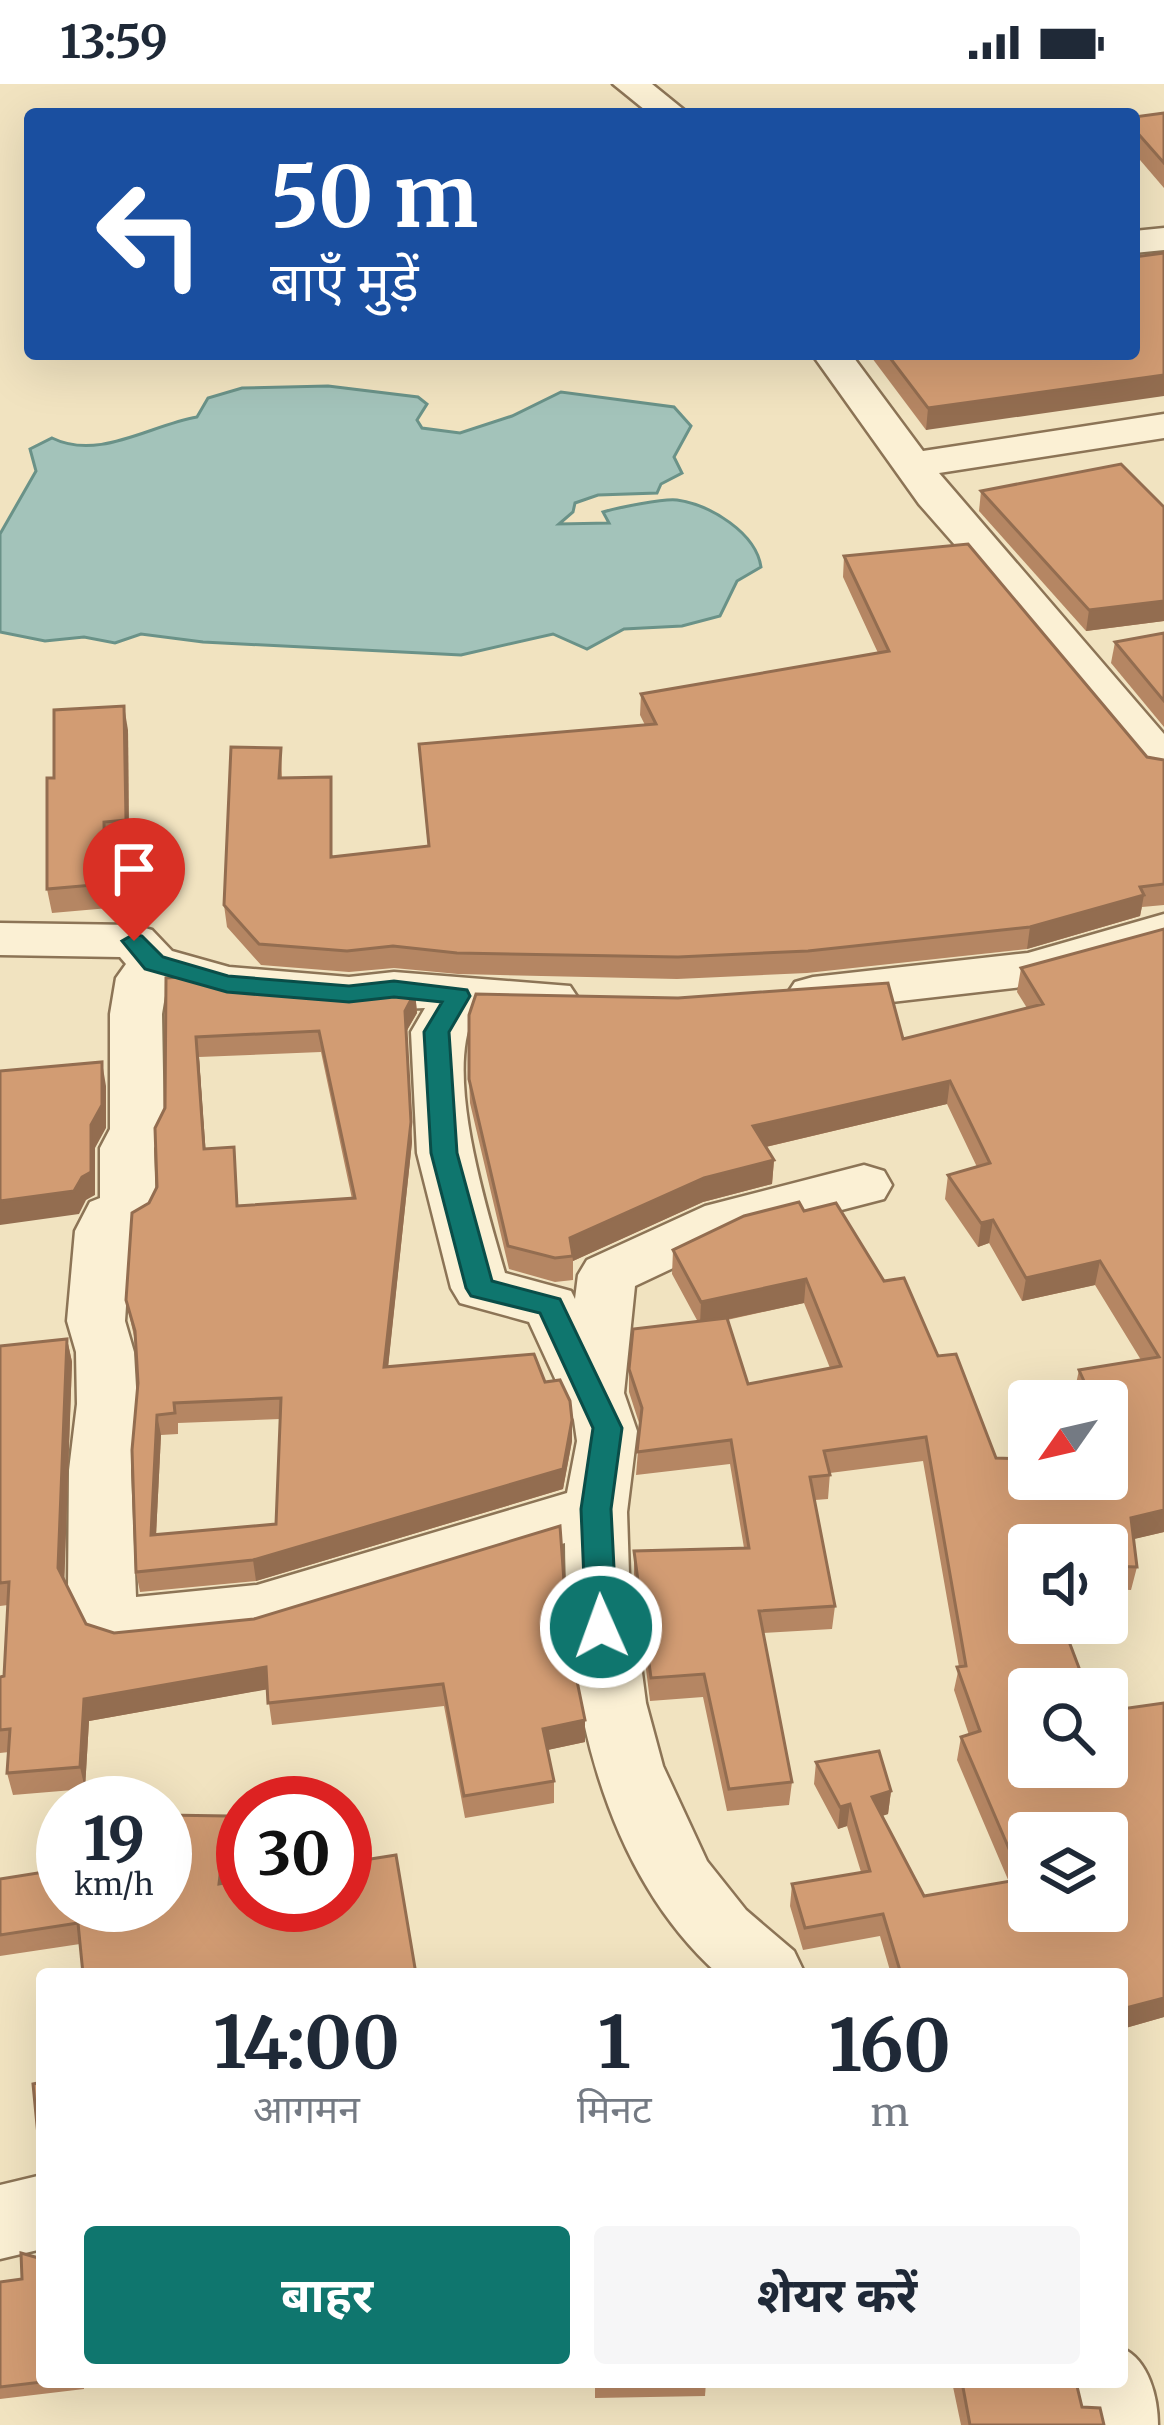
<!DOCTYPE html>
<html lang="hi">
<meta charset="utf-8">
<style>
:root{--surface:#fff;--page:#f6f6f7;--text:#1f2937;--muted:#747a83;--accent:#0f766e}
body{margin:0;font-family:Merriweather,"Noto Sans Devanagari",serif;background:var(--page);color:var(--text);height:100vh;display:flex;flex-direction:column;font-size:45px;white-space:nowrap}
*{box-sizing:border-box;margin:0}
p{font-size:39px;color:var(--muted)}
.icon{flex:none;width:66px;height:66px;fill:none;stroke:currentColor;stroke-width:2;stroke-linecap:round;stroke-linejoin:round}
.map{position:relative;flex:1;overflow:hidden}
.side{position:absolute;left:36px;top:1884px;width:1092px;height:420px;display:flex;flex-direction:column;background:var(--surface);border-radius:12px;box-shadow:0 12px 48px #0002}
.side>*{flex:none}
.top-card{position:absolute;left:24px;top:24px;width:1116px;height:252px;border-radius:12px;box-shadow:0 12px 48px #0002;background:#1a4fa0;color:#fff;overflow:hidden}
.needle{width:78px;rotate:236deg}
.buttons{position:absolute;left:1008px;top:1296px;display:grid;gap:24px}
.buttons a{display:grid;place-items:center;width:120px;height:120px;border-radius:12px;background:var(--surface);box-shadow:0 12px 48px #0002;font-size:60px}
.speed{position:absolute;left:36px;top:1692px;display:flex;gap:24px;font-size:60px;font-weight:700;text-align:center}
.speed>*{display:grid;place-content:center;width:156px;height:156px;border-radius:50%;background:var(--surface);box-shadow:0 12px 48px #0002;line-height:1}
.speed small{font-size:30px;font-weight:400}
.speed .limit{border:18px solid #d22;background:#fff;color:#111}
.pin{position:absolute;display:grid;place-items:center;width:102px;height:102px;color:#fff;margin:-123px -51px;border-radius:50% 50% 50% 0;rotate:-45deg;box-shadow:0 0 12px #0007}
.pin .icon{rotate:45deg}
.me{position:absolute;width:132px;margin:-66px;rotate:358deg;stroke-linejoin:round;filter:drop-shadow(0 0 9px #0008)}
.turn{display:flex;align-items:center;gap:42px;height:252px;padding:0 48px;font-size:54px}
.turn .icon{width:156px;height:156px;stroke-width:2.5}
.turn b{display:block;font-size:84px;line-height:102px}
.eta{display:flex;justify-content:space-evenly;align-items:center;height:204px;text-align:center}
.eta b{font-size:72px;font-weight:700;line-height:84px}
.button{display:flex;gap:24px;margin-top:auto;padding:24px 48px}
.button a{flex:1;height:138px;border-radius:12px;background:var(--accent);color:#fff;font-size:48px;font-weight:700;line-height:138px;text-align:center}
.button a+a{background:var(--page);color:var(--text)}
.status{display:flex;justify-content:space-between;align-items:center;height:84px;padding:0 60px;background:var(--surface);direction:ltr}
.status svg{height:33px;fill:currentColor}
.map>svg:first-child{display:block}
.water{fill:#a3c3ba;stroke:#6a9288;stroke-width:3}
.lines{fill:none;stroke-linecap:round;stroke-linejoin:round}
.street-casing{stroke:#8c7456;stroke-width:5}
.street{fill:#fbf0d4;fill-rule:evenodd}
.wall{fill:#b58663;fill-rule:evenodd}
.shaded-wall{fill:#936d50}
.building{fill:#d29c73;stroke:#936d50;stroke-width:3;fill-rule:evenodd}
.route{fill:#0f766e;stroke:#0a4d48;stroke-width:3}
</style>
<div class="status"><b>13:59</b><svg viewBox="0 0 49 12"><path d="M0 12V9h3v3zM5 12V6h3v6zM10 12V3h3v9zM15 12V0h3v12zM26 1h20v11H26zM47 4h2v5h-2z"/></svg></div>
<div class="map">
<svg width="1164" height="2341" viewBox="0 0 1164 2341">
<rect width="100%" height="100%" fill="#f1e3c0"/>
<!-- water -->
<path class="water" d="M 328,302 L 418,313 L 427,320 L 417,336 L 422,344 L 460,349 L 512,332 L 561,308 L 674,323 L 691,342 L 674,373 L 682,389 L 661,400 L 657,409 L 598,411 L 575,419 L 573,428 L 559,440 L 609,439 L 603,428 C 616,424 665,414 677,416 C 711,421 756,449 761,483 L 737,497 L 720,532 L 682,542 L 624,545 L 587,565 L 553,550 L 461,571 L 203,558 L 141,550 L 115,559 L 84,553 L 45,557 L 0,548 L 0,450 L 36,387 L 30,365 L 52,354 C 99,377 150,341 197,333 L 208,314 L 242,304 Z"/>
<g class="lines">
<!-- street casing -->
<g class="street-casing">
<g id="street">
<polygon points="613,0 652,0 689,30 650,30"/>
<polygon points="1164,144 1164,166 1134,169 1134,147"/>
<polygon points="812,270 851,270 923,367 1164,330 1164,354 939,389 1164,650 1164,695 1147,691 1055,575 919,420"/>
<polygon points="1164,830 1164,863 1030,902 813,927 795,922 787,910 795,898 813,893 1028,869"/>
<path d="M 0,839 L 134,841 L 152,846 L 172,867 L 229,883 L 349,893 L 394,888 L 570,902 L 578,914 L 570,926 L 552,931 L 476,927 C 442,985 487,1125 505,1189 L 571,1207 L 575,1215 L 578,1191 L 587,1176 L 705,1122 L 864,1081 L 884,1087 L 892,1101 L 884,1115 L 741,1152 L 635,1202 L 624,1309 L 637,1347 L 627,1428 L 629,1490 L 646,1619 L 663,1682 L 707,1777 L 746,1826 L 794,1867 L 805,1890 L 718,1890 C 601,1785 566,1609 565,1459 L 257,1553 L 118,1567 L 95,1560 L 68,1507 L 69,1386 L 77,1320 L 76,1268 L 67,1237 L 75,1147 L 90,1118 L 100,1114 L 100,1064 L 110,1045 L 110,930 L 116,894 L 126,880 L 120,873 L 0,871 ZM 167,900 L 228,917 L 349,927 L 425,924 L 411,948 L 417,1069 L 451,1204 L 460,1219 L 529,1238 L 574,1336 L 577,1357 L 567,1409 L 257,1501 L 136,1513 L 131,1386 L 137,1320 L 134,1268 L 125,1237 L 131,1147 L 148,1138 L 156,1124 L 154,1064 L 164,1045 L 162,930 Z"/>
<polygon points="42,2091 42,2165 0,2175 0,2101"/>
<path d="M 1122,2264 C 1149,2276 1158,2314 1158,2341 L 1078,2341 L 1078,2324 L 1067,2298 L 1122,2298 Z"/>
</g>
</g>
<!-- street -->
<use href="#street" class="street"/>
</g>
<!-- wall -->
<g class="wall">
<polygon points="1164,29 1164,104 1134,69 1134,33"/>
<polygon points="869,270 1134,270 926,346"/>
<polygon points="981,407 1164,423 1164,537 1086,547 979,427"/>
<polygon points="844,472 1147,673 1164,676 1164,821 1142,823 1140,832 1027,865 807,889 677,895 458,890 394,884 349,888 261,881 227,843 224,821 281,664 282,694 331,693 332,773 428,762 419,660 645,641 640,631 641,610 878,569 843,493"/>
<polygon points="1164,549 1164,643 1111,579 1115,558"/>
<polygon points="128,646 129,760 108,762 109,824 52,829 47,805 54,694"/>
<path d="M 1164,845 L 1164,1448 L 1133,1455 L 1137,1483 L 1131,1506 L 1107,1505 L 1107,1461 L 1029,1461 L 1029,1683 L 1164,1619 L 1164,1933 L 1122,1945 L 1122,1890 L 891,1890 L 880,1852 L 803,1866 L 790,1822 L 792,1800 L 861,1788 L 847,1742 L 838,1745 L 814,1700 L 816,1678 L 891,1707 L 888,1730 L 882,1732 L 924,1812 L 1009,1798 L 957,1676 L 961,1653 L 969,1651 L 954,1606 L 959,1583 L 923,1377 L 830,1389 L 828,1415 L 815,1416 L 835,1522 L 832,1545 L 763,1549 L 792,1698 L 789,1721 L 727,1727 L 703,1613 L 650,1617 L 634,1490 L 634,1467 L 744,1464 L 730,1380 L 636,1391 L 640,1342 L 629,1308 L 629,1285 L 698,1238 L 672,1190 L 673,1166 L 804,1127 L 884,1197 L 938,1272 L 996,1374 L 1107,1395 L 1107,1317 L 1077,1317 L 1074,1309 L 1079,1286 L 1141,1276 L 1095,1201 L 1022,1217 L 989,1159 L 978,1163 L 945,1115 L 948,1091 L 977,1083 L 947,1020 L 766,1063 L 774,1076 L 772,1100 L 703,1118 L 573,1177 L 573,1196 L 555,1198 L 509,1185 L 470,1019 L 469,995 L 903,955 L 1027,924 L 1017,908 L 1021,884 ZM 804,1219 L 830,1284 L 748,1300 L 727,1236 Z"/>
<path d="M 166,894 L 322,910 L 415,908 L 417,929 L 406,948 L 412,1058 L 388,1282 L 545,1298 L 572,1336 L 572,1357 L 563,1405 L 256,1497 L 140,1508 L 136,1488 L 138,1299 L 135,1257 L 126,1216 L 149,1119 L 157,1103 L 165,1024 ZM 321,968 L 352,1115 L 238,1121 L 234,1063 L 205,1065 L 199,973 ZM 280,1335 L 276,1440 L 156,1451 L 161,1351 L 178,1350 L 178,1339 Z"/>
<polygon points="67,1255 72,1278 64,1495 86,1540 114,1549 568,1553 585,1636 585,1658 547,1666 554,1697 554,1719 465,1734 444,1622 272,1641 267,1605 89,1637 85,1705 13,1711 7,1689 9,1668 0,1669 0,1593 4,1592 8,1521 0,1522 0,1262"/>
<polygon points="227,1732 230,1752 225,1799 80,1860 0,1872 0,1795 63,1821"/>
<polygon points="22,2195 42,2298 84,2298 84,2305 0,2315 0,2198"/>
<polygon points="595,2298 706,2298 705,2312 595,2314"/>
<polygon points="952,2298 1076,2298 1082,2323 1104,2341 961,2341"/>
</g>
<!-- shaded-wall -->
<g class="shaded-wall">
<polygon points="1164,291 1164,312 926,346 928,324"/>
<polygon points="1164,517 1164,537 1086,547 1089,526"/>
<polygon points="124,622 128,646 129,760 126,736"/>
<polygon points="331,693 332,714 332,795 331,773"/>
<polygon points="104,738 108,762 109,824 105,800"/>
<polygon points="1144,811 1140,832 1027,865 1030,843"/>
<polygon points="415,908 417,929 406,948 412,1058 386,1303 384,1283 405,927"/>
<polygon points="196,953 199,973 207,1086 204,1065"/>
<polygon points="102,978 106,1002 106,1044 95,1064 95,1111 86,1116 79,1130 0,1141 0,1117 91,1041"/>
<polygon points="950,997 947,1020 752,1066 753,1042"/>
<polygon points="774,1076 772,1100 703,1118 573,1177 570,1154 704,1094"/>
<polygon points="993,1136 989,1159 978,1163 981,1139"/>
<polygon points="1100,1177 1095,1201 1022,1217 1026,1194"/>
<polygon points="806,1195 804,1219 700,1241 701,1218"/>
<polygon points="67,1255 72,1278 64,1507 58,1484"/>
<polygon points="157,1331 161,1351 155,1472 151,1451"/>
<polygon points="572,1336 572,1357 563,1405 256,1497 253,1476"/>
<polygon points="1164,1426 1164,1448 1126,1457 1131,1434"/>
<polygon points="266,1583 269,1605 89,1637 85,1705 80,1683 84,1615"/>
<polygon points="585,1636 585,1658 543,1667 543,1645"/>
<polygon points="891,1707 888,1730 869,1736 872,1713"/>
<polygon points="850,1720 847,1742 838,1745 840,1723"/>
<polygon points="227,1732 230,1752 223,1819 219,1800"/>
<polygon points="1164,1914 1164,1933 1122,1945 1122,1925"/>
</g>
<!-- building -->
<g class="building">
<polygon points="1164,29 1164,79 1134,45 1134,33"/>
<polygon points="1164,169 1164,291 928,324 887,270 1134,270 1134,173"/>
<polygon points="1121,380 1164,423 1164,517 1089,526 981,407"/>
<polygon points="968,460 1147,673 1164,676 1164,800 1140,803 1144,811 1030,843 808,867 678,873 457,869 393,862 347,867 259,860 224,821 231,663 281,664 279,694 331,693 331,773 429,762 419,660 656,640 641,610 889,567 844,472"/>
<polygon points="1164,549 1164,617 1115,558"/>
<polygon points="124,622 126,736 104,738 105,800 47,805 47,694 54,694 54,626"/>
<path d="M 1164,845 L 1164,1426 L 1131,1434 L 1137,1483 L 1107,1482 L 1107,1461 L 1029,1461 L 1029,1539 L 1062,1539 L 1087,1605 L 1029,1605 L 1029,1683 L 1107,1683 L 1107,1627 L 1164,1619 L 1164,1914 L 1122,1925 L 1122,1890 L 901,1890 L 883,1830 L 805,1844 L 792,1800 L 870,1787 L 850,1720 L 840,1723 L 816,1678 L 879,1667 L 891,1707 L 872,1713 L 924,1812 L 1022,1795 L 961,1653 L 980,1647 L 957,1583 L 966,1582 L 926,1353 L 824,1367 L 830,1391 L 810,1393 L 835,1522 L 759,1527 L 792,1698 L 729,1705 L 704,1590 L 651,1594 L 634,1467 L 749,1464 L 731,1356 L 637,1368 L 642,1324 L 629,1285 L 633,1245 L 727,1234 L 748,1300 L 841,1282 L 806,1195 L 701,1218 L 673,1166 L 744,1132 L 799,1118 L 804,1127 L 836,1119 L 884,1197 L 904,1194 L 938,1272 L 956,1270 L 996,1374 L 1029,1375 L 1029,1395 L 1107,1395 L 1107,1378 L 1120,1378 L 1107,1349 L 1107,1317 L 1093,1317 L 1079,1286 L 1159,1273 L 1100,1177 L 1026,1194 L 993,1136 L 981,1139 L 948,1091 L 990,1079 L 950,997 L 753,1042 L 774,1076 L 704,1094 L 570,1154 L 573,1172 L 555,1174 L 508,1162 L 469,995 L 469,931 L 476,910 L 678,914 L 888,899 L 903,955 L 1043,920 L 1021,884 ZM 1029,1749 L 1107,1749 L 1107,1827 L 1029,1827 Z"/>
<path d="M 194,892 L 322,910 L 415,908 L 405,927 L 411,1038 L 384,1283 L 534,1270 L 545,1298 L 560,1296 L 570,1317 L 572,1336 L 563,1385 L 253,1476 L 136,1488 L 132,1366 L 138,1299 L 135,1247 L 126,1216 L 132,1129 L 149,1119 L 157,1103 L 155,1044 L 165,1024 L 166,894 ZM 319,947 L 355,1114 L 237,1122 L 234,1063 L 204,1065 L 196,953 ZM 281,1314 L 276,1440 L 151,1451 L 157,1331 L 175,1329 L 174,1319 Z"/>
<polygon points="102,978 102,1021 91,1041 91,1088 82,1093 74,1107 0,1117 0,987"/>
<polygon points="67,1255 58,1484 86,1540 114,1549 254,1535 560,1442 568,1553 585,1636 543,1645 554,1697 464,1712 443,1600 268,1619 266,1583 84,1615 80,1683 7,1689 10,1645 0,1646 0,1593 4,1592 9,1498 0,1499 0,1262"/>
<polygon points="165,1731 227,1732 219,1800 243,1796 243,1821 345,1821 345,1779 396,1771 416,1890 83,1890 78,1839 0,1851 0,1795 63,1785 63,1821 165,1821"/>
<polygon points="42,1998 42,2093 33,2000"/>
<polygon points="21,2169 42,2175 42,2298 0,2303 0,2198 22,2195"/>
<polygon points="962,2298 1076,2298 1082,2323 1100,2324 1104,2341 970,2341"/>
</g>
<!-- route -->
<polygon class="route" points="134,850 142,852 163,873 228,892 349,902 394,897 467,906 470,912 449,948 457,1069 492,1197 560,1215 622,1344 611,1425 617,1543 612,1551 601,1555 590,1551 586,1543 581,1425 593,1344 540,1229 471,1212 466,1204 431,1069 424,948 442,918 394,913 349,918 227,908 145,885 122,857"/>
</svg>
<div class="buttons">
<a><svg class="needle" viewBox="-14 -14 28 28"><path d="M0-13l5 13h-10z" fill="#e53935"/><path d="M0 13l5-13h-10z" fill="#747a83"/></svg></a>
<a><svg class="icon" aria-label="sound" viewBox="0 0 24 24"><path d="M4 9h4l5-4v14l-5-4H4zM17 9q2 3 0 6"/></svg></a>
<a><svg class="icon" aria-label="search" viewBox="0 0 24 24"><circle cx="10" cy="10" r="6"/><path d="M15 15l6 6"/></svg></a>
<a><svg class="icon" aria-label="layers" viewBox="0 0 24 24"><path d="M12 4l9 5-9 5-9-5zM3 14l9 5 9-5"/></svg></a>
</div>
<div class="speed"><div>19<small>km/h</small></div><div class="limit">30</div></div>
<div class="pin" style="left:134px;top:857px;background:#d93025"><svg class="icon" aria-label="arrive" viewBox="0 0 24 24"><path d="M6 21V4h12l-3 4 3 4H6"/></svg></div>
<svg class="me" style="left:601px;top:1543px" viewBox="-20 -20 40 40"><circle r="17" fill="#0f766e" stroke="#fff" stroke-width="3"/><path d="M0-11L8 9 0 5-8 9z" fill="#fff"/></svg>
<div class="top-card">
<div class="turn"><svg class="icon" aria-label="left" viewBox="0 0 24 24"><path d="M17 20v-9H6M10 6l-5 5 5 5"/></svg><div><b>50 m</b>बाएँ मुड़ें</div></div>
</div>
<section class="side">
<div class="eta">
<div><b>14:00</b><p>आगमन</p></div>
<div><b>1</b><p>मिनट</p></div>
<div><b>160</b><p>m</p></div>
</div>
<div class="button"><a>बाहर</a><a>शेयर करें</a></div>
</section>
</div>
